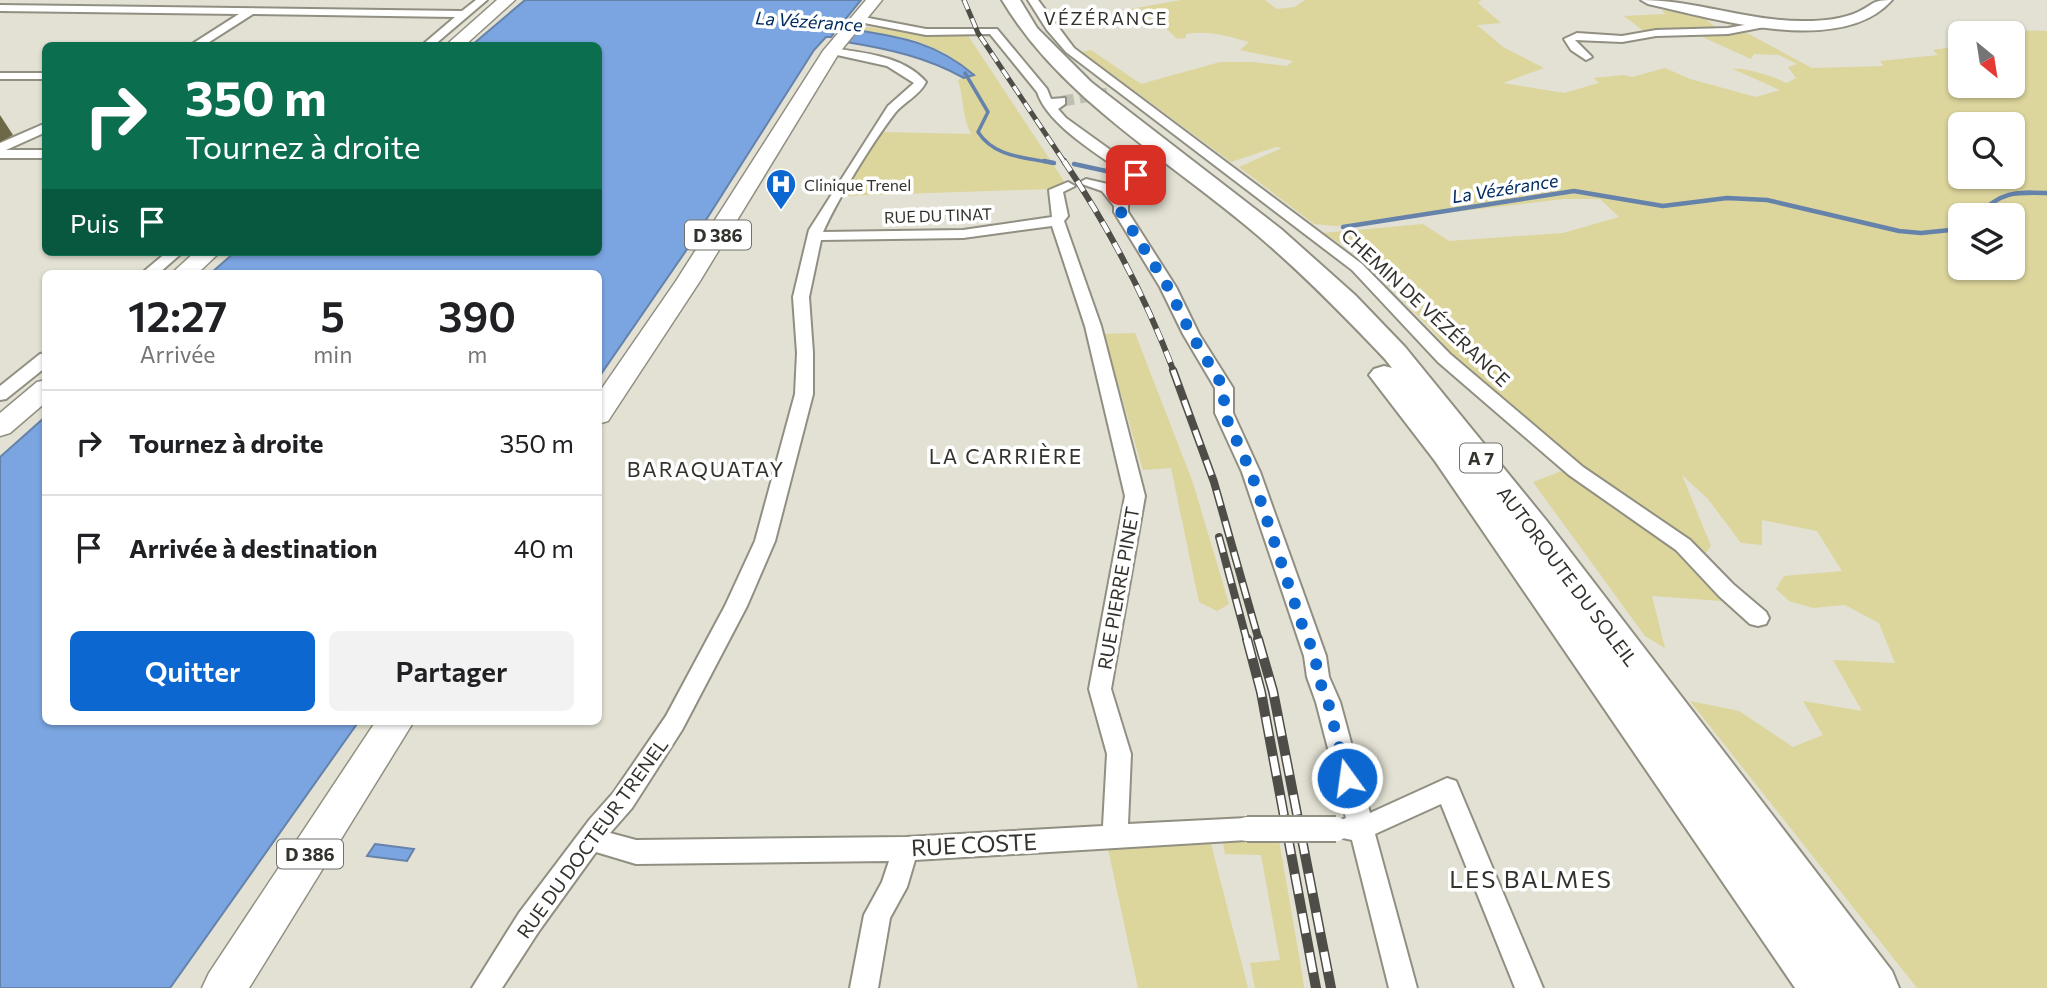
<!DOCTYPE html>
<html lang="fr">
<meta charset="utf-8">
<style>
:root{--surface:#fff;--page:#f2f2f2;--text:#202124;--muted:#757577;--line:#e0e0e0;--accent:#0d67d0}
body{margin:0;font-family:Commissioner,sans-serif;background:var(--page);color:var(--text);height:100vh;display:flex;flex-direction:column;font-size:26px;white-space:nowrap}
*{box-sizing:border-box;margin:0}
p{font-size:23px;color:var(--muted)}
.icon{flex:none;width:38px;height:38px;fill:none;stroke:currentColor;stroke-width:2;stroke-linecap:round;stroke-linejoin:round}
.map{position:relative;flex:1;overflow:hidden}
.panel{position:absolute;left:42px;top:270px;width:560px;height:455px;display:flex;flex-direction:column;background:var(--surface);border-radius:10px;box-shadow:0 2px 5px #0004}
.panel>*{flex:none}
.top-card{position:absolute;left:42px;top:42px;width:560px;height:214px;border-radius:10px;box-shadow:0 2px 5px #0004;background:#0b6e4f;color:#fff;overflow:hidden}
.needle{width:46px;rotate:150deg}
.controls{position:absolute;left:1948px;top:21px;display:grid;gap:14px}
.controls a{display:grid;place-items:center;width:77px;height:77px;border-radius:10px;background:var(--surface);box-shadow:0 2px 5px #0004;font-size:35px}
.pin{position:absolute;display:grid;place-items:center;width:60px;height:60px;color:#fff;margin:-30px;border-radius:14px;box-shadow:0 4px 10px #0006}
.me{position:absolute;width:77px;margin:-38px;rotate:346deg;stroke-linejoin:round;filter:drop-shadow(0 0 5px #0008)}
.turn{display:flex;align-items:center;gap:24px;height:147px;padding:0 28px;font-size:32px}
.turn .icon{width:91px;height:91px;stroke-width:2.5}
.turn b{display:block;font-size:49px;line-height:60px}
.then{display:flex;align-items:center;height:66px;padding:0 28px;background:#0003;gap:14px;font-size:26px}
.eta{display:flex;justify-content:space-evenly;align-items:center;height:119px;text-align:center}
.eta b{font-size:42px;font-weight:600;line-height:49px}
.button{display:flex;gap:14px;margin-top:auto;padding:14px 28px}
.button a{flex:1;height:80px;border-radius:10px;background:var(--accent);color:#fff;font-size:28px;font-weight:600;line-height:80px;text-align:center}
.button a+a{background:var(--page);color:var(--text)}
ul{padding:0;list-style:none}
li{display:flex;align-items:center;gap:21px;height:105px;padding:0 28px;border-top:2px solid var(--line)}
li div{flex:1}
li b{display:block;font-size:26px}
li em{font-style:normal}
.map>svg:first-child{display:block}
.green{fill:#dcd59c;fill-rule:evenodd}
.water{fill:#7ba5e1;stroke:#6582ab;stroke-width:2}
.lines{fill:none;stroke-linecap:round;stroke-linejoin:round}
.stream-far1{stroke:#6582ab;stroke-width:3.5}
.stream{stroke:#6582ab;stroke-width:4.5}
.street-tunnel{stroke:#bfbeb2;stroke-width:11;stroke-dasharray:11 6;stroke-linecap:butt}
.street-casing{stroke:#918f82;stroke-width:4}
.secondary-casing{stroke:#918f82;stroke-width:4}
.primary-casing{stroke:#918f82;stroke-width:3}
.highway-casing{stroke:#918f82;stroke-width:4}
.street{fill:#fff;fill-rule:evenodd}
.secondary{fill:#fff;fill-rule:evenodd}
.primary{fill:#fff;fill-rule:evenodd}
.highway{fill:#fff;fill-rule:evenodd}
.rail-far3-casing{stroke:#4e4d47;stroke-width:5}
.rail-far2-casing{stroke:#4e4d47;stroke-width:6}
.rail-far1-casing{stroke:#4e4d47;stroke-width:8}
.rail-casing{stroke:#4e4d47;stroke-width:10}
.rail-far3{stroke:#fff;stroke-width:3.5;stroke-dasharray:10;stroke-linecap:butt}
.rail-far2{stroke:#fff;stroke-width:4.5;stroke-dasharray:12;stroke-linecap:butt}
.rail-far1{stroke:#fff;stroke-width:5;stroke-dasharray:16;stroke-linecap:butt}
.rail{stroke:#fff;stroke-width:7;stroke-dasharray:20;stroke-linecap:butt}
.street-bridge-casing{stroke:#918f82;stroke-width:28;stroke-linecap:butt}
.street-bridge{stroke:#fff;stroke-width:24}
.shaded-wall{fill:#6d6947}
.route{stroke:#0d67d0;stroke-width:12;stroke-dasharray:0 21.6}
.labels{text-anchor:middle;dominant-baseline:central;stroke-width:7;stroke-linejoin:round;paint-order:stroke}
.far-poi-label{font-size:16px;fill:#33322d;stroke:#fff;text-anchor:start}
.far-street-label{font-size:16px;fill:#33322d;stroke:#fff}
.far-neighbourhood-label{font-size:18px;letter-spacing:2px;fill:#33322d;stroke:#fff}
.far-water-label{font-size:18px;font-style:italic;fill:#022c61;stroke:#fff}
.shield{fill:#fff;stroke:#70706c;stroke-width:2}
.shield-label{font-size:18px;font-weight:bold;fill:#33322d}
.street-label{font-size:19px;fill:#33322d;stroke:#fff}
.neighbourhood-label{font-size:21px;letter-spacing:2px;fill:#33322d;stroke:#fff}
.near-street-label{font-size:23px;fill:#33322d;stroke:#fff}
.near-neighbourhood-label{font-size:24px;letter-spacing:2px;fill:#33322d;stroke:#fff}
</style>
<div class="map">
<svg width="2047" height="988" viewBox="0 0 2047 988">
<rect width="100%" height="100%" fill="#e2e1d3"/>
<!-- green -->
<g class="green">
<path d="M 1181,0 L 1265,0 L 1277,9 L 1295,7 L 1305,0 L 1481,0 L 1478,3 L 1501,23 L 1477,25 L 1503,47 L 1544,68 L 1503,83 L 1564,93 L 1599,83 L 1594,78 L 1624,75 L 1632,77 L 1665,68 L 1690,79 L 1756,97 L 1780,90 L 1733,69 C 1745,67 1774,77 1787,83 L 1796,78 L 1788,67 L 1797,64 L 1779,55 L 1754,54 L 1751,59 L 1698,35 L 1747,33 L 1812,68 L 1884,66 L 1880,61 L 1938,55 L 1933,50 L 1960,46 L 1960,86 L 2012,86 L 2012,33 L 2004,33 L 2012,30 L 2047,31 L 2047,988 L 1917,988 L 1690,701 L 1739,711 L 1793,747 L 1823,735 L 1803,701 L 1862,711 L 1833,660 L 1895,663 L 1879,623 L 1845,605 L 1813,608 L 1789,601 L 1776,589 L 1784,576 L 1842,571 L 1817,531 L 1762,520 L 1762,545 L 1741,543 L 1708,499 L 1682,475 L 1711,546 L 1704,555 L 1587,473 L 1467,371 L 1431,329 L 1354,252 L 1323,233 L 1423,224 L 1449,241 L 1563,233 L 1619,217 L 1600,199 L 1564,199 L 1335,226 L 1314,224 L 1239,167 L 1282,148 L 1276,147 L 1231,162 L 1082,52 L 1091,50 L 1141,84 L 1220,62 L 1252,62 L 1287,66 L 1293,61 L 1240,50 L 1249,42 C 1228,36 1208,30 1186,34 L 1186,38 L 1177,39 L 1165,27 L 1130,9 ZM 1960,124 L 2012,124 L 2012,177 L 1960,177 ZM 1960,215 L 2012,215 L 2012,268 L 1960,268 Z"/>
<polygon points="1662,10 1694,10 1718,29 1645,32 1624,16 1665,14"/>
<path d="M 868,27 L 922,34 L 967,34 L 1066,184 L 1050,189 L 841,196 L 882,132 L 971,134 C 962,117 964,99 958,80 L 973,75 L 947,54 L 914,40 L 855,30 Z"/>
<path d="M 1135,333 L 1193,483 L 1229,604 L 1217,611 L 1199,602 L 1171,468 L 1143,470 C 1129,425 1119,379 1100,334 Z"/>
<polygon points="1562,471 1675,547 1722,601 1652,596 1665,648 1645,636 1533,482"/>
<polygon points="1279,840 1302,973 1304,988 1255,988 1250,963 1280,960 1261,855 1225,854 1223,842"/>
<polygon points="1211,844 1248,988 1138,988 1108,849"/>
</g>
<!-- water -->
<g class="water">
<polygon points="525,0 861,0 831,37 826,37 814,50 692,242 599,377 598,273 211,273 235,252 598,252 598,46 472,45"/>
<path d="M 855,30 C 902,37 937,43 974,75 L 964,78 C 926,57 889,49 846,42 Z"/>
<polygon points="45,417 46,721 359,721 170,988 0,988 0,457"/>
<polygon points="375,844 414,849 407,861 367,856"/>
</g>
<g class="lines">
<!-- stream-far1 -->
<path class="stream-far1" d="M 965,73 L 988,112 L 978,132 C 995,158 1025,157 1053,163"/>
<!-- stream -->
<g class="stream">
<polyline points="1044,161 1054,163"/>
<polyline points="1074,164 1115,173"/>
<path d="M 1978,215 C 2002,191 2015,192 2047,193"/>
<polyline points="1343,227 1574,191 1663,206 1727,198 1767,200 1899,231 1921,233 1960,229"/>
</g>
<!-- street-tunnel -->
<polyline class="street-tunnel" points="1063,101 1109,93"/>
<!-- street casing -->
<g class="street-casing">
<g id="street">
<polygon points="476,0 487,0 433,46 421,46 455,17 253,14 203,46 189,46 239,14 0,11 0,5 462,11"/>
<polygon points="1028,0 1038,0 1074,48 1362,264 1450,354 1583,467 1690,540 1733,584 1766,612 1769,618 1766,624 1758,626 1750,624 1719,596 1676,550 1569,475 1438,362 1352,270 1066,52 1047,30"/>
<path d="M 858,16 L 926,29 L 997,29 L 1047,89 L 1051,99 L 1065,98 L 1065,104 L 1058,109 L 1066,118 L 1141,172 L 1145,179 L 1128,204 L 1128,212 L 1176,287 L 1199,334 L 1233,388 L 1233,413 L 1260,472 L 1326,656 L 1329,677 L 1340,702 L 1370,813 L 1447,778 L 1456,781 L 1543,988 L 1515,988 L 1441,804 L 1375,834 L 1417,988 L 1389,988 L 1352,840 L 1338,837 L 1334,829 L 1338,821 L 1346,818 L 1316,702 L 1307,677 L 1304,656 L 1242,472 L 1215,413 L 1215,388 L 1183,334 L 1160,287 L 1114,212 L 1114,206 L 1102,191 L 1079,183 L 1086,179 L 1112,185 L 1119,197 L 1130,177 C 1100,155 1048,126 1037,92 L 990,34 L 926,35 L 854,21 L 853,19 Z"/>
<polygon points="1771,20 1776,23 1775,25 1728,34 1656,36 1622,42 1575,40 1592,57 1586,60 1571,50 1564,39 1577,33 1622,36 1656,30 1728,28"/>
<path d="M 832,48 C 864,53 904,56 926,82 C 919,96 904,102 895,113 C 870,146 840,195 823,232 L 963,230 L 1052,217 L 1049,190 L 1068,182 L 1075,186 L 1063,192 L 1068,216 L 1064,221 L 1101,326 L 1145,496 L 1111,689 L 1131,754 L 1128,824 L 1247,818 L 1256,821 L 1260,829 L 1256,837 L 1247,840 L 915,860 L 907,887 L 890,918 L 878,988 L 850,988 L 864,915 L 882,882 L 889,861 L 636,864 L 596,852 L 539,931 L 502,988 L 472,988 L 519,913 L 590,819 L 614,792 L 666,716 L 725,606 L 755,541 L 795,394 L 797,353 L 793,297 L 809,230 L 888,106 L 914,83 L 887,66 L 828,53 L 826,51 ZM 1052,226 L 1085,326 L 1125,496 L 1089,689 L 1107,754 L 1103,826 L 906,837 L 636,840 L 610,833 L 632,808 L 682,730 L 747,606 L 775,541 L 813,394 L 813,353 L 809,297 L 821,240 L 963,238 Z"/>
<rect x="0" y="73" width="46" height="6"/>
<polygon points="46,123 46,132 6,150 46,150 46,158 0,158 0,143"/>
<polygon points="167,252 183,252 159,273 142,273"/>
<polygon points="46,353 46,367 6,399 0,400 0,386 40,354"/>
</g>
</g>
<!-- secondary casing -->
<g class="secondary-casing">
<path id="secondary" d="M 1641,0 C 1696,0 1750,22 1806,21 C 1823,21 1843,19 1858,12 C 1875,4 1871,0 1892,0 C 1841,58 1712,18 1648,4 Z"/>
</g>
<!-- primary casing -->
<g class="primary-casing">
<g id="primary">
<polygon points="497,0 515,0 464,46 445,46"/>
<polygon points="866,0 882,0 839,53 700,281 608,421 598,424 598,394 676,281 823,51"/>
<polygon points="195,252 220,252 198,273 172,273"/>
<polygon points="46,380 46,402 10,433 0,436 0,413 37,382"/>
<polygon points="376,721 414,721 249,988 202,988 209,973"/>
</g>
</g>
<!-- highway casing -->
<g class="highway-casing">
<path id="highway" d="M 1002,0 L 1020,0 L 1037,28 L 1091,82 L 1281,229 L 1355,295 L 1405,347 L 1546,520 L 1892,971 L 1899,988 L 1795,988 L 1435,461 L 1369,375 L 1374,369 L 1384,366 L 1392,368 L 1385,359 C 1346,318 1306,277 1263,240 C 1175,163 1063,102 1002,0 Z"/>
</g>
<!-- street -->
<use href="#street" class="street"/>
<!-- secondary -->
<use href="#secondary" class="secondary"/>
<!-- primary -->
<use href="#primary" class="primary"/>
<!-- highway -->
<use href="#highway" class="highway"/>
<!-- rail-far3 casing -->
<g class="rail-far3-casing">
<polyline id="rail-far3" points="964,0 978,33 1065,163"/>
</g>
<!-- rail-far2 casing -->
<g class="rail-far2-casing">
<path id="rail-far2" d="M 1064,161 C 1108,226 1146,298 1174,372"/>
</g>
<!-- rail-far1 casing -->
<g class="rail-far1-casing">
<g id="rail-far1">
<polyline points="1173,370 1214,482 1259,641"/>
<polyline points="1219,537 1247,641"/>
</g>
</g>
<!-- rail casing -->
<g class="rail-casing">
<g id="rail">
<polyline points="1247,639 1261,692 1316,988"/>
<polyline points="1258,639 1273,691 1331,988"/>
</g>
</g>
<!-- rail-far3 -->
<use href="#rail-far3" class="rail-far3"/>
<!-- rail-far2 -->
<use href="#rail-far2" class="rail-far2"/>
<!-- rail-far1 -->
<use href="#rail-far1" class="rail-far1"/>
<!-- rail -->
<use href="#rail" class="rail"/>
<!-- street-bridge casing -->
<g class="street-bridge-casing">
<polyline id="street-bridge" points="1247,829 1336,829"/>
</g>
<!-- street-bridge -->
<use href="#street-bridge" class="street-bridge"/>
</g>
<!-- shaded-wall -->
<polygon class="shaded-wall" points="0,115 13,135 0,142"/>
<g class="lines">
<!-- route -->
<polyline class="route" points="1136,175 1138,179 1121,204 1121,212 1168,287 1191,334 1224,388 1224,413 1251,472 1301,622 1315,656 1318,677 1328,702 1347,778"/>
</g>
<!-- icons -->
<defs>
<g id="hospital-pin" transform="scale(1.575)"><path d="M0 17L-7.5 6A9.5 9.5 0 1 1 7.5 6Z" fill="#0d67d0" stroke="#fff"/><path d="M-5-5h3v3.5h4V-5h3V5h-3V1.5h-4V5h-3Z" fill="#fff"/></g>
</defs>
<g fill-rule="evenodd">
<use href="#hospital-pin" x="781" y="184"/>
</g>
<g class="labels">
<!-- far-poi labels -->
<g class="far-poi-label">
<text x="804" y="184">Clinique Trenel</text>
</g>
<!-- far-street labels -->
<g class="far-street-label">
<text transform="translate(938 215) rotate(-2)">RUE DU TINAT</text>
</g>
<!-- far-neighbourhood labels -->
<g class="far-neighbourhood-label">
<text x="1106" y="18">VÉZÉRANCE</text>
</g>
<!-- far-water labels -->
<g class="far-water-label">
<text transform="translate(809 21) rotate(4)">La Vézérance</text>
<text transform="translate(1505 188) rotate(-9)">La Vézérance</text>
</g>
<!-- shield labels -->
<g class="shield">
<rect x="685" y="220.5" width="66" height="29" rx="5"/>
<rect x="1460" y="443.5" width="42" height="29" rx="5"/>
<rect x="277" y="839.5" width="66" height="29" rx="5"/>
</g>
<g class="shield-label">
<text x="718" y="235">D 386</text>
<text x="1481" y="458">A 7</text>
<text x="310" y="854">D 386</text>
</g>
<!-- street labels -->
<g class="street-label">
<text transform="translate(1426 307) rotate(43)">CHEMIN DE VÉZÉRANCE</text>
<text transform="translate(1568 576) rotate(53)">AUTOROUTE DU SOLEIL</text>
<text transform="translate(1118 588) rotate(-80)">RUE PIERRE PINET</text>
<text transform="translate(592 838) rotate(-54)">RUE DU DOCTEUR TRENEL</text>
</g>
<!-- neighbourhood labels -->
<g class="neighbourhood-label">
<text x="1006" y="455">LA CARRIÈRE</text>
<text x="706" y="468">BARAQUATAY</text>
</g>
<!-- near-street labels -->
<g class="near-street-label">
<text transform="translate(974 844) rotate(-3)">RUE COSTE</text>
</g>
<!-- near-neighbourhood labels -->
<g class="near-neighbourhood-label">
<text x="1531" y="878">LES BALMES</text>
</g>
</g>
</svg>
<div class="controls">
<a><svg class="needle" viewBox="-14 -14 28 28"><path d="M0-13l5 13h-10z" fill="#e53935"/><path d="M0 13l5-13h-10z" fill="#757577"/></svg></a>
<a><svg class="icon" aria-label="search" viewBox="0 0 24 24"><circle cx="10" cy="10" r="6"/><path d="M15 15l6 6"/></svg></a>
<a><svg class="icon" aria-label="layers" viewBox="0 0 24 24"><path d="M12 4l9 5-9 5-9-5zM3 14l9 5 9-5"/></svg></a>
</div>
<div class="pin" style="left:1136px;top:175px;background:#d93025"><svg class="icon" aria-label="arrive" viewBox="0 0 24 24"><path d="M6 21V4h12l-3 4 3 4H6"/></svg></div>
<svg class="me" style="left:1347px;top:778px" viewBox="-20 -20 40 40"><circle r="17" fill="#0d67d0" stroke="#fff" stroke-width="3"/><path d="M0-11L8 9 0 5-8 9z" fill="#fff"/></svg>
<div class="top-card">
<div class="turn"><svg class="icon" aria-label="right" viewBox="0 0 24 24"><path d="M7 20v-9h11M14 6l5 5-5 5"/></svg><div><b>350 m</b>Tournez à droite</div></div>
<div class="then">Puis<svg class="icon" aria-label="arrive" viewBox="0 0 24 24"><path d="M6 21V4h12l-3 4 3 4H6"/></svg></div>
</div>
<section class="panel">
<div class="eta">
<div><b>12:27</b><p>Arrivée</p></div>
<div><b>5</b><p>min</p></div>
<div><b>390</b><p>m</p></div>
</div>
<ul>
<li><svg class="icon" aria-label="right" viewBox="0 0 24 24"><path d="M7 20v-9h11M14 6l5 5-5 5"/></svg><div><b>Tournez à droite</b></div><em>350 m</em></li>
<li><svg class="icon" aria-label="arrive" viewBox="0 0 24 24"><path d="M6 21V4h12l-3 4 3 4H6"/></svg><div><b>Arrivée à destination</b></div><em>40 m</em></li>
</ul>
<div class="button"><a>Quitter</a><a>Partager</a></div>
</section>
</div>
